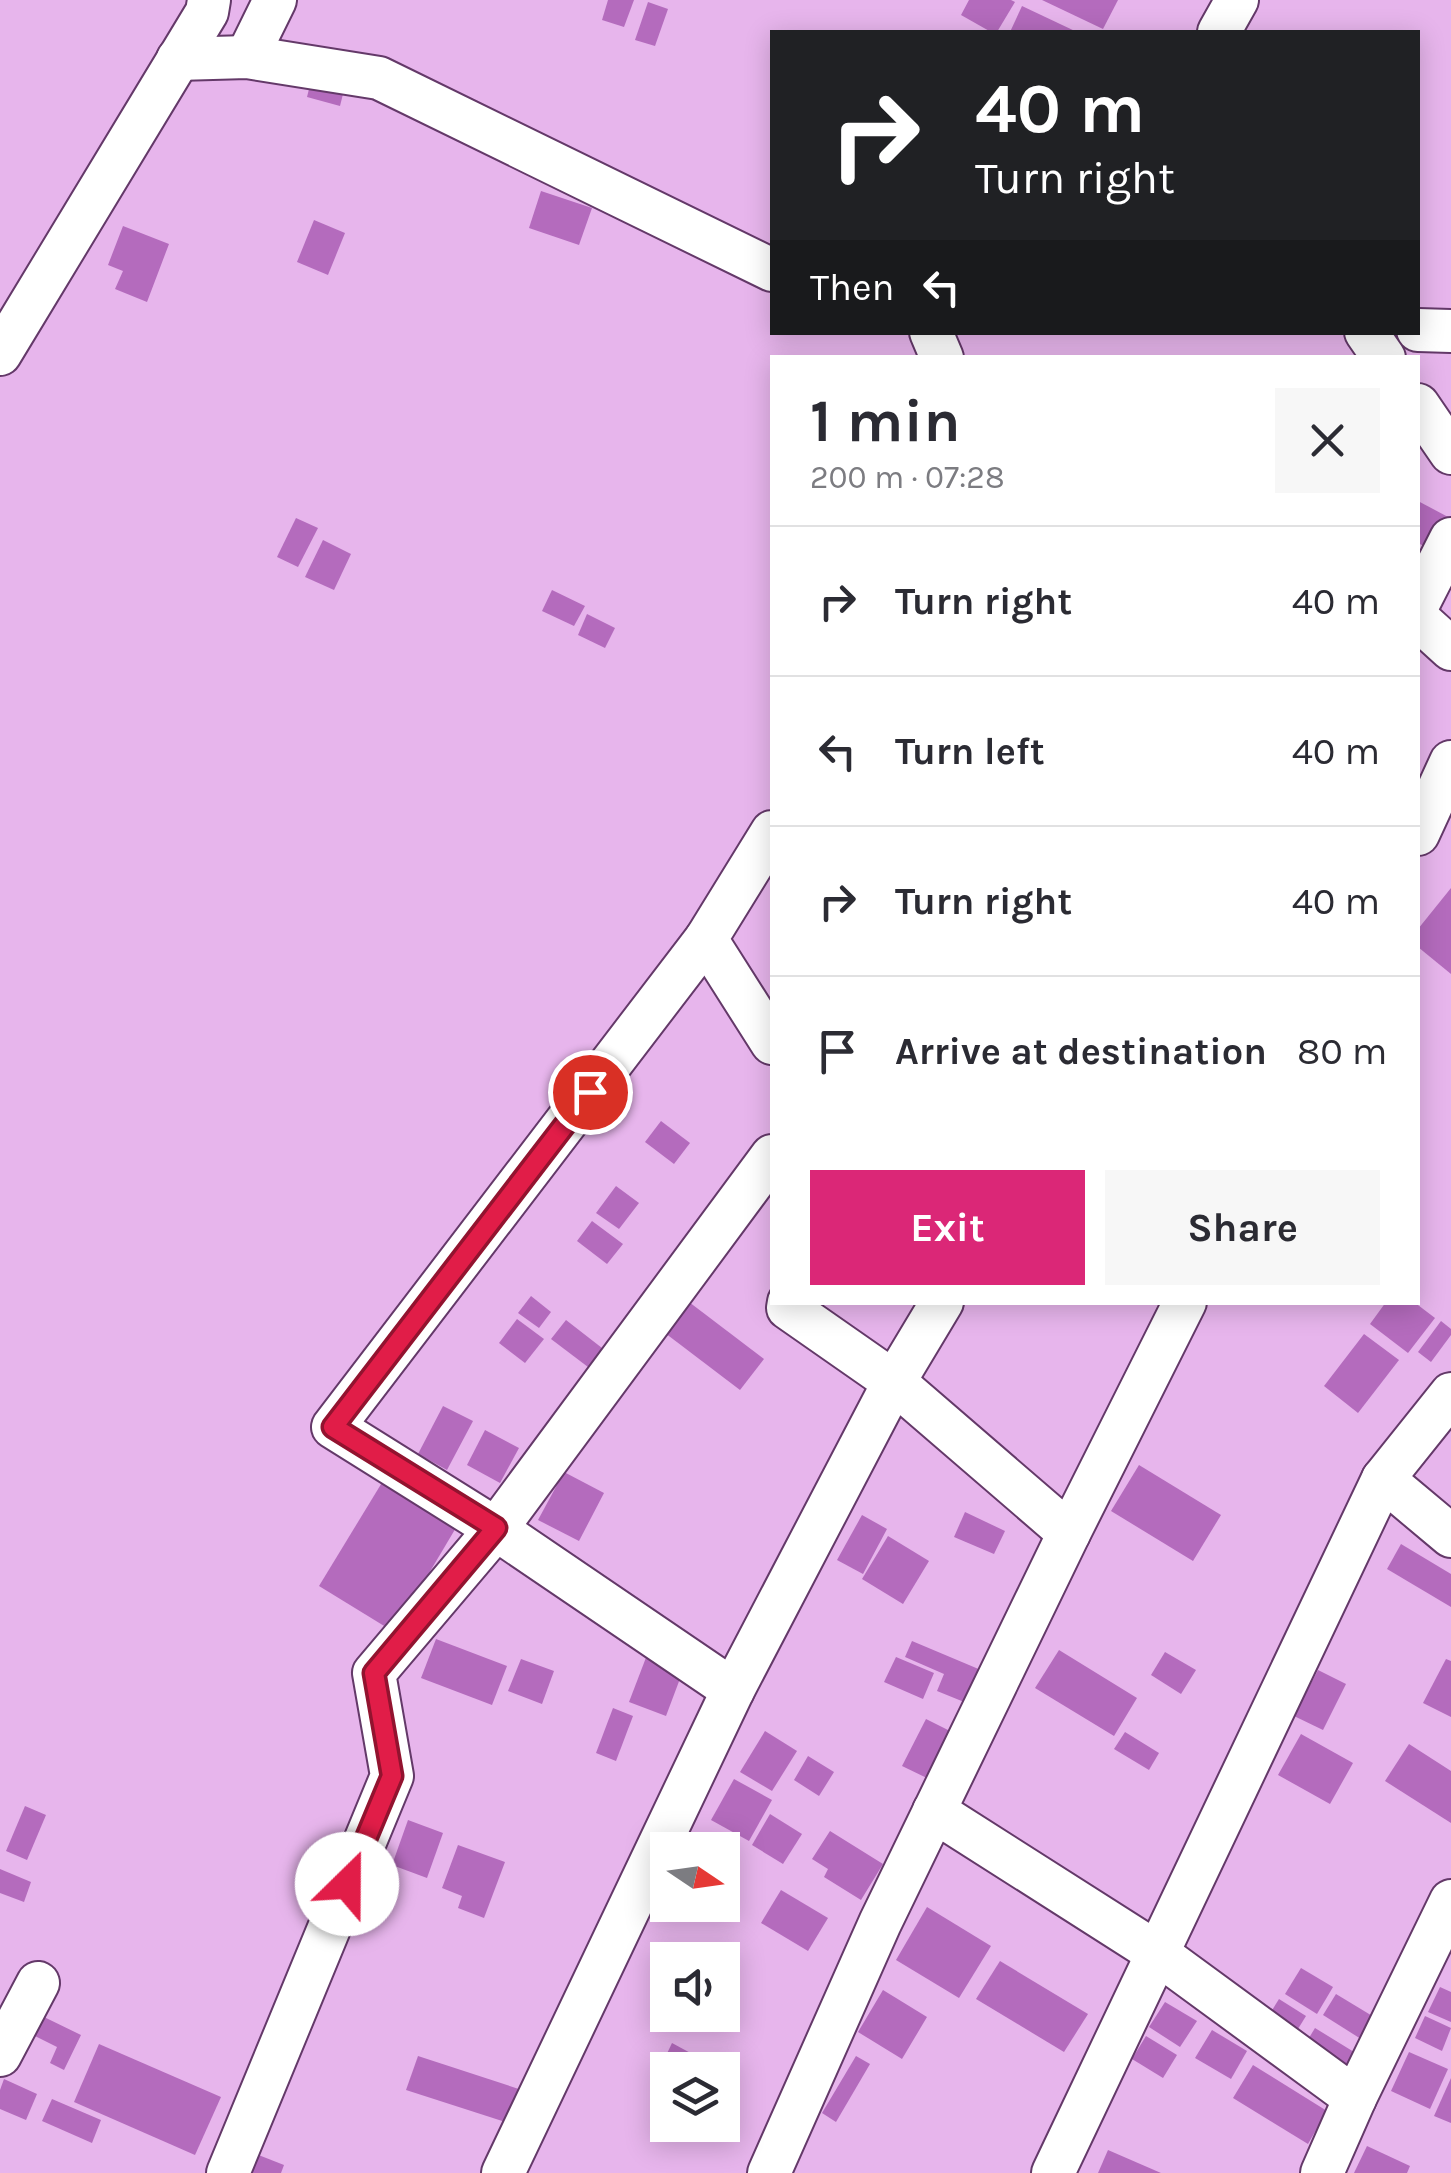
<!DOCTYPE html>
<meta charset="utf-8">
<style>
:root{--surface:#fff;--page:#f7f7f7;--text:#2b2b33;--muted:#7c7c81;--line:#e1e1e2;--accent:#db2777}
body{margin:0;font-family:Karla,sans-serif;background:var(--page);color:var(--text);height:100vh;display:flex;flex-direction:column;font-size:38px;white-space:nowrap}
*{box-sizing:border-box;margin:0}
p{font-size:32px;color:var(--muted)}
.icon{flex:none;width:55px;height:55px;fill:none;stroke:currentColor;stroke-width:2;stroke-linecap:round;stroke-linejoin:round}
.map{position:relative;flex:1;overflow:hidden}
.side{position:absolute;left:770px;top:355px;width:650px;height:950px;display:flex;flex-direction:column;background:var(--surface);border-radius:0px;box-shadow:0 5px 25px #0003}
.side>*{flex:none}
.banner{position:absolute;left:770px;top:30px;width:650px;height:305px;border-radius:0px;box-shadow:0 5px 25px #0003;background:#202124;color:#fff;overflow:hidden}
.needle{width:65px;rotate:103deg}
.fabs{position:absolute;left:650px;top:1832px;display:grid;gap:20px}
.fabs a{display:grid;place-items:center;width:90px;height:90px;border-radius:0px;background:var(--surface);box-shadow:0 5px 25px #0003;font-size:50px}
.pin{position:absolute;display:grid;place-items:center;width:85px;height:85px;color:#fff;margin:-42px;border:5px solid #fff;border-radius:50%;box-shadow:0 2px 10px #0007}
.me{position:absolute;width:110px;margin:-55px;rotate:23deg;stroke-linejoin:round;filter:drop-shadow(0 0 8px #0008)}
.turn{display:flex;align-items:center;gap:35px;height:210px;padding:0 40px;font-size:45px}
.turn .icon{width:130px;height:130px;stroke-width:2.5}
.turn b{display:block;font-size:70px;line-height:85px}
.then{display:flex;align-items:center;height:95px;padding:0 40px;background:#0003;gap:20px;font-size:38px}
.round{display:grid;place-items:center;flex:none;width:105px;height:105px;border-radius:0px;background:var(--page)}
.overview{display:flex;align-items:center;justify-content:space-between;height:170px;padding:0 40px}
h1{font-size:60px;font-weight:700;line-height:75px}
.action{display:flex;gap:20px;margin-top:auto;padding:20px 40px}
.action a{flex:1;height:115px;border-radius:0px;background:var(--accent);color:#fff;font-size:40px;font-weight:700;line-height:115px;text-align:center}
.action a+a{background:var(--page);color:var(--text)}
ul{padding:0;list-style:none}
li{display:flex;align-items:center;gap:30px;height:150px;padding:0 40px;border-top:2px solid var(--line)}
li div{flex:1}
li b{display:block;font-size:38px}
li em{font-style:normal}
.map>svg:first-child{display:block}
.building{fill:#b46bbd}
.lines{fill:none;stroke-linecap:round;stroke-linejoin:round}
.street-casing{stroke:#643969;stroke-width:46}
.street{stroke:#fff;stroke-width:42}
.route-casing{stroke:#92132f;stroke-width:25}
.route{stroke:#e11d48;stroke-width:18}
</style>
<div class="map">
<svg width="1451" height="2173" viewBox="0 0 1451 2173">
<rect width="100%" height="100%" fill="#e7b5ec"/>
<!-- building -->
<g class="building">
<polygon points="608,0 634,0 624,27 602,20"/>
<polygon points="969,0 1011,0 1015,2 997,32 991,32 961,15"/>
<polygon points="1042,0 1118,0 1103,29"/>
<polygon points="648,2 668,9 655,46 635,40"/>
<polygon points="1022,6 1077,32 1010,32"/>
<polygon points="311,81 344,90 340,106 307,97"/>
<polygon points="541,191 592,208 579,245 529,228"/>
<polygon points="314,220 345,233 328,275 297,262"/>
<polygon points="123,226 169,244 147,302 115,289 123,271 108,265"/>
<polygon points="1418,501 1450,518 1433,551 1418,543"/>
<polygon points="296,518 318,528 298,567 277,557"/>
<polygon points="323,540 351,554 334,590 305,577"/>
<polygon points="552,590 585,606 574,626 542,611"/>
<polygon points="587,614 615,628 605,648 578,635"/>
<polygon points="1451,888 1451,974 1418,947 1418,929"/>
<polygon points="661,1121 690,1143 674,1164 645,1142"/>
<polygon points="616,1186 639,1203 619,1229 596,1213"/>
<polygon points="592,1221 623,1244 607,1264 577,1241"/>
<polygon points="531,1296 551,1312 539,1328 518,1313"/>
<polygon points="689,1302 764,1359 740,1390 665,1333"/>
<polygon points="1386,1302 1414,1302 1435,1318 1408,1353 1370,1324"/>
<polygon points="517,1319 544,1339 525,1363 499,1343"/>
<polygon points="566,1320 602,1348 588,1367 551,1339"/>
<polygon points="1441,1321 1451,1329 1451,1335 1431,1362 1418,1352"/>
<polygon points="1364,1334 1399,1360 1358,1413 1324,1386"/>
<polygon points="443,1406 473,1421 447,1470 418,1454"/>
<polygon points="485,1430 519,1448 500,1483 467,1465"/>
<polygon points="1139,1465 1221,1515 1193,1561 1111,1511"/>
<polygon points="564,1472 604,1493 579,1541 538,1520"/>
<polygon points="386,1476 460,1521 394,1632 319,1586"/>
<polygon points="965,1512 1005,1531 994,1554 954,1537"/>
<polygon points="862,1515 887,1529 863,1574 837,1560"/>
<polygon points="888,1536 929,1561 903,1604 862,1579"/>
<polygon points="1401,1544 1451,1574 1451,1607 1387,1569"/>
<polygon points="436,1639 507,1666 492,1705 421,1678"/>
<polygon points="912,1641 988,1673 974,1706 937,1691 944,1674 905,1657"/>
<polygon points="1059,1650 1137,1698 1114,1736 1035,1688"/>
<polygon points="1165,1652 1196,1670 1181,1694 1151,1675"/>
<polygon points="647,1655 684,1668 666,1716 629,1702"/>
<polygon points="896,1657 934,1673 923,1699 884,1682"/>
<polygon points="521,1659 554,1671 542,1704 508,1691"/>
<polygon points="1446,1659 1451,1661 1451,1717 1423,1703"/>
<polygon points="1318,1670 1346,1684 1323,1730 1294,1716"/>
<polygon points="613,1708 633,1716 616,1761 596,1753"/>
<polygon points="926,1719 954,1733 931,1780 902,1766"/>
<polygon points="765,1731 797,1751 772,1791 740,1772"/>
<polygon points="1125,1732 1159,1753 1149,1770 1114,1749"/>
<polygon points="1301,1734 1353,1763 1330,1804 1278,1775"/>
<polygon points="1409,1744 1451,1771 1451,1823 1385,1781"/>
<polygon points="808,1756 834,1772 819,1796 794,1780"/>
<polygon points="734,1779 772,1800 749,1841 711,1820"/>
<polygon points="25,1806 46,1815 27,1860 6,1851"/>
<polygon points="770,1814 802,1834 783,1864 752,1845"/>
<polygon points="408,1820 443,1833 427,1878 392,1865"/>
<polygon points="830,1831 883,1864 861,1900 824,1877 828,1869 812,1859"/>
<polygon points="458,1845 505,1862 484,1918 458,1908 462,1896 442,1888"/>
<polygon points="0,1869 31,1882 24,1902 0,1893"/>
<polygon points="781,1890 828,1918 808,1951 761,1923"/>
<polygon points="927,1907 991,1946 959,1998 896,1960"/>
<polygon points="1000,1961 1088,2014 1064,2052 976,1999"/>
<polygon points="1301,1968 1333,1987 1317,2014 1285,1994"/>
<polygon points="1440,1987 1451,1992 1451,2022 1428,2012"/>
<polygon points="883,1990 927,2017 902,2059 858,2032"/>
<polygon points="1336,1994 1374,2017 1361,2039 1323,2015"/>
<polygon points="1279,1999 1306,2016 1293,2037 1266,2020"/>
<polygon points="1165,2002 1197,2021 1180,2047 1149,2027"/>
<polygon points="1425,2016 1451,2028 1442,2051 1415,2038"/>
<polygon points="44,2017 81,2035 64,2070 50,2063 57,2047 35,2036"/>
<polygon points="1315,2028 1354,2052 1340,2074 1301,2051"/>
<polygon points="1212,2030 1247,2051 1231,2079 1195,2058"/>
<polygon points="1146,2036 1177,2055 1163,2078 1132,2059"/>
<polygon points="672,2043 696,2056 688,2070 674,2070 662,2064"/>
<polygon points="99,2044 221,2097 195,2155 74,2102"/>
<polygon points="1409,2052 1448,2069 1430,2109 1391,2091"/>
<polygon points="418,2056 528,2092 518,2126 406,2090"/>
<polygon points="856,2056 870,2064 836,2122 822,2113"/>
<polygon points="1253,2065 1327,2111 1308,2144 1233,2098"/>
<polygon points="1451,2078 1451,2123 1434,2116"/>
<polygon points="4,2079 37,2094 26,2120 0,2109 0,2090"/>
<polygon points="52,2099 101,2120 92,2143 42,2121"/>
<polygon points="1367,2146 1410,2166 1407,2173 1354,2173"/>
<polygon points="1108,2150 1161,2173 1098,2173"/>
<polygon points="256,2154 284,2165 281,2173 249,2173"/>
</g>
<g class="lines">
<!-- street casing -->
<g class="street-casing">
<g id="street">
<polyline points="1219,32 1237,0"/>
<polyline points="247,57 275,0"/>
<polyline points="178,59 247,57 379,78 772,270"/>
<polyline points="1418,330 1451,331"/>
<polyline points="931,332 942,358"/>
<polyline points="1366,332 1384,358"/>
<polyline points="0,354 207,12 209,0"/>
<polyline points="1418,405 1451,453"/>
<polyline points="1418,604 1451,539"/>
<polyline points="1418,619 1451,649"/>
<polyline points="772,832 706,939 772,1043"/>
<polyline points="1418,834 1451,762"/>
<polyline points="772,1156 496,1529 733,1690 894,1382 942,1302"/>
<polyline points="789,1302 788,1308 894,1382 1069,1533 1185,1302"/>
<polyline points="1383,1479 1451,1536"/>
<polyline points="934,1811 1157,1953 1355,2098 1451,1901"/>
<polyline points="0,2055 38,1983"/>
<polyline points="228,2173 392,1776 374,1673 496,1529 333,1427 706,939"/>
<polyline points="503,2173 733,1690"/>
<polyline points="769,2173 880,1923 1069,1533"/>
<polyline points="1053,2173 1383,1479 1451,1394"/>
<polyline points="1322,2173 1355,2098"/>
</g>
</g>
<!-- street -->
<use href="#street" class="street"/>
</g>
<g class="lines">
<!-- route casing -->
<g class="route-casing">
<polyline id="route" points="347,1884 392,1776 374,1673 496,1528 333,1427 590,1092"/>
</g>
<!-- route -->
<use href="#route" class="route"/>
</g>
</svg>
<div class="fabs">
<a><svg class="needle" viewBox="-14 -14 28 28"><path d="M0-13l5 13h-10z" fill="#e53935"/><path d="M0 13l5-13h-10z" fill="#7c7c81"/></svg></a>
<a><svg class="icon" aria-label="sound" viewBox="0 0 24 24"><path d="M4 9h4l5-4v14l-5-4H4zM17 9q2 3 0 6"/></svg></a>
<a><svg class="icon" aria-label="layers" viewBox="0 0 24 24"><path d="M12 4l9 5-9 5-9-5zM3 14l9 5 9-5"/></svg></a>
</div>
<div class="pin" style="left:590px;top:1092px;background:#d93025"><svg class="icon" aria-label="arrive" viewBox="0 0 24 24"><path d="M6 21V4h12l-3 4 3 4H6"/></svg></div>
<svg class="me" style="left:347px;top:1884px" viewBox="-20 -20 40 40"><circle r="19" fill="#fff"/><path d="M0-13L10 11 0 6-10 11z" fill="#e11d48"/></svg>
<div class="banner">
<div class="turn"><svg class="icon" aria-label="right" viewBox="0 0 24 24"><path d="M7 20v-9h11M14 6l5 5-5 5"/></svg><div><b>40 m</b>Turn right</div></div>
<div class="then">Then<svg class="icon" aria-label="left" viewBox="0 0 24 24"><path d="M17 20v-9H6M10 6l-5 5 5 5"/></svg></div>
</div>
<section class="side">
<div class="overview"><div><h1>1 min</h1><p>200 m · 07:28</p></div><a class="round"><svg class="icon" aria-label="close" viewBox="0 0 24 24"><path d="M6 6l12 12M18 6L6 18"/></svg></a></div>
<ul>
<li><svg class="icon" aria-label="right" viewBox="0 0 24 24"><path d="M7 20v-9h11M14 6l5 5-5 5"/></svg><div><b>Turn right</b></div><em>40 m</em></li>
<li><svg class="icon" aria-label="left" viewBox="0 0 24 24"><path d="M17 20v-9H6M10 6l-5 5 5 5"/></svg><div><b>Turn left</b></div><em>40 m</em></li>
<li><svg class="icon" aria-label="right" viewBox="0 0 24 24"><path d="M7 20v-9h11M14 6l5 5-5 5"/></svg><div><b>Turn right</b></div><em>40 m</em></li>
<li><svg class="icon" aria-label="arrive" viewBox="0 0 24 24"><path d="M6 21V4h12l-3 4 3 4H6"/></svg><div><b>Arrive at destination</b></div><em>80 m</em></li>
</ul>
<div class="action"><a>Exit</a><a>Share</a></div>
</section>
</div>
